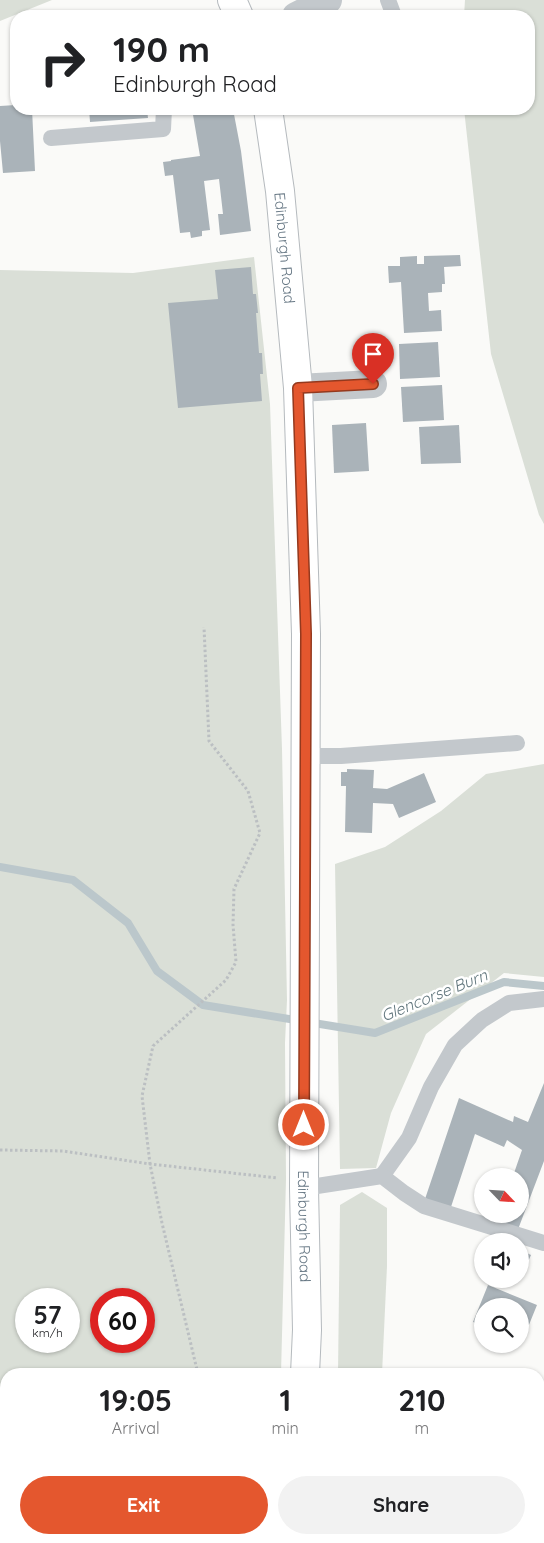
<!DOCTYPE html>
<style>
:root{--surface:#fff;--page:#f2f2f2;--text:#202124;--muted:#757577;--accent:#e4572e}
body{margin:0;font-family:Quicksand,sans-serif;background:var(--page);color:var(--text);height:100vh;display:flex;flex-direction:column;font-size:19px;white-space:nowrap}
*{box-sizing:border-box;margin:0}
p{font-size:16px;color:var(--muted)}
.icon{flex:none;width:28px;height:28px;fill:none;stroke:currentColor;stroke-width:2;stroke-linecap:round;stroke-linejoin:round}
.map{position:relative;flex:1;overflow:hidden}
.panel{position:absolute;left:0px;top:1368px;width:545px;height:176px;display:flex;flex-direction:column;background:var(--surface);border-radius:20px 20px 0 0;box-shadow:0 1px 4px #0004}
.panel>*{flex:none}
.banner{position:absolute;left:10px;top:10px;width:525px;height:105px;border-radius:20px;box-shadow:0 1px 4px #0004;background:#fff;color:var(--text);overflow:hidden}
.needle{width:32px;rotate:115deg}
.buttons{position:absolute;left:474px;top:1168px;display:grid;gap:10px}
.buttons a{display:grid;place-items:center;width:55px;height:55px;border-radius:50%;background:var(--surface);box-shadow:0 1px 4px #0004;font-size:25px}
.speed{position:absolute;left:15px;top:1288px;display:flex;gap:10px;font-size:25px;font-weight:700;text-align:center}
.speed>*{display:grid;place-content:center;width:65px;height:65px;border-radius:50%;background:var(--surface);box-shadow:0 1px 4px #0004;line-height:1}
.speed small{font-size:12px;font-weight:400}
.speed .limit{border:8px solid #d22;background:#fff;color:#111}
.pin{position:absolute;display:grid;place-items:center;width:42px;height:42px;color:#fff;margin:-51px -21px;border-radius:50% 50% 50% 0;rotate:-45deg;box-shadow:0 0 5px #0007}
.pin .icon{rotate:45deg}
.me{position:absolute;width:55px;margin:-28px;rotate:0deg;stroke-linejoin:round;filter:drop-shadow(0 0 4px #0008)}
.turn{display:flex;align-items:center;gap:18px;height:105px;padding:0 20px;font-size:22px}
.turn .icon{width:65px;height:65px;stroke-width:2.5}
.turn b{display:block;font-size:35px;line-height:42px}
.eta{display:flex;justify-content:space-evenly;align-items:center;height:85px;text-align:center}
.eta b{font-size:30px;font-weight:700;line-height:35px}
.cta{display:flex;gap:10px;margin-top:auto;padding:10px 20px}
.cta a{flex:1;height:58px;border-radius:30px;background:var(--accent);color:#fff;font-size:20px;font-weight:700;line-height:58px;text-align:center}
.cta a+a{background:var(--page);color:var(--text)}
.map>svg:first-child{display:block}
.green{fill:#dadfd7;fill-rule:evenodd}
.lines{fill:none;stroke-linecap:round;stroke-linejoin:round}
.stream{stroke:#bbc7cb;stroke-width:8}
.building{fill:#aab3b9}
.primary-casing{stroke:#b5babe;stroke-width:30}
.path{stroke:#bbbfc2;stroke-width:3;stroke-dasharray:2.5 2.5;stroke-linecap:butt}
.service{stroke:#c3c8cc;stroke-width:16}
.minor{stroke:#c3c8cc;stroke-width:28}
.primary{stroke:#fff;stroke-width:28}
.route-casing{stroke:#94391e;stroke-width:12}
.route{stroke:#e4572e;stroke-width:9}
.labels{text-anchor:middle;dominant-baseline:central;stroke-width:5;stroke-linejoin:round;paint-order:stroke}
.street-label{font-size:15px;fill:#657683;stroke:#fff}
.water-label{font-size:16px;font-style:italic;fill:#60757c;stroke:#fff}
</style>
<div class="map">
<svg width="544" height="1543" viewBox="0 0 544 1543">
<rect width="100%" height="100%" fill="#fafaf8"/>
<!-- green -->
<g class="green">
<polygon points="0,0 52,0 0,21"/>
<polygon points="465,0 544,0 544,524 539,515 491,354 464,109 529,109 529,16 464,16"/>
<path d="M 254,257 L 270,404 L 282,749 L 287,1000 L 285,1043 L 286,1179 L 281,1374 L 6,1374 L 6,1538 L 278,1538 L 278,1543 L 0,1543 L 0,270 L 133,273 ZM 26,1299 L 69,1299 L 69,1341 L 26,1341 ZM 101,1299 L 144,1299 L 144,1341 L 101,1341 Z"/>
<polygon points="544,764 544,977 504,973 426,1034 391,1113 376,1168 340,1169 335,864 385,847 441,811 486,774"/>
<polygon points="362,1192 387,1208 387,1266 382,1374 338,1374 340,1205"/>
<polygon points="544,1466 544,1543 441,1543 448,1538 539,1538 539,1470"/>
</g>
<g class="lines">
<!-- stream -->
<polyline class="stream" points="0,867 73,880 128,923 157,971 203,1005 375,1033 504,982 544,986"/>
</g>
<!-- building -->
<g class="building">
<polygon points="16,105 16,109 32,109 35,171 3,173 0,141 0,106"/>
<polygon points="89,109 147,109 148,118 90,122"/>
<polygon points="192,109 233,109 241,151 251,231 220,235 218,214 223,214 219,179 204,181 210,230 202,231 202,236 191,238 190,232 180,233 173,175 165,176 163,162 171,161 171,160 200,156"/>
<polygon points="460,255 461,266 444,267 445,284 442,284 442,292 428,293 429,311 441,310 442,331 404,333 401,282 389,283 388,266 400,266 400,257 417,256 417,264 424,264 424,256"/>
<polygon points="251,267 253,294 256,294 258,313 256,313 259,353 262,353 263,374 260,374 262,401 178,408 168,303 218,299 215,270"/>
<polygon points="438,342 440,377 400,379 399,344"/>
<polygon points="442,385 444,420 403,422 401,387"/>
<polygon points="366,423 369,471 334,473 332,425"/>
<polygon points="459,425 461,463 421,464 419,427"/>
<polygon points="347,769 374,770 373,788 387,789 424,773 436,802 399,818 393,804 373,803 372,833 345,832 346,786 341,786 341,772 347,772"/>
<polygon points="544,1083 544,1161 517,1232 498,1223 501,1214 520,1214 520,1176 513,1176 522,1150 507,1140 504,1147 475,1134 449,1213 424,1202 459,1098 513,1122 514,1116 528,1122"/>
<polygon points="520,1250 531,1255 520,1279"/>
<polygon points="488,1285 537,1305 522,1342 520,1341 520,1306 482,1306 482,1325 473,1322"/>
</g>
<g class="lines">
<!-- primary casing -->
<g class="primary-casing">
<g id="primary">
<polyline points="232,0 239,16"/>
<path id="s1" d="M 268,109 L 280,191 L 298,388 L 306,634 L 304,1188 L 307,1330 L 305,1374"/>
<polyline points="306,1538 306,1543"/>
</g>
</g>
<!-- path -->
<g class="path">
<polyline points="0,1150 63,1151 150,1164 278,1178"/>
<polyline points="198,1374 162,1223 150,1164 142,1096 153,1046 226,980 236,962 233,925 234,889 260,833 248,791 209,741 204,627"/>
<polyline points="238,1538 240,1543"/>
</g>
<!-- service -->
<g class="service">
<polyline points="388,0 394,16"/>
<polyline points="51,138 163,129 164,109"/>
<polyline points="306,756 341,756 517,743"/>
<polyline points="382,1176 409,1138 431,1087 455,1045 482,1020 509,1003 544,999"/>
<polyline points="304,1188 382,1176 404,1193 424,1206 544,1243"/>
</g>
<!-- minor -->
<g class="minor">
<polyline points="296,16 328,0"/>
<polyline points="298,388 373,384"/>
</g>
<!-- primary -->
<use href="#primary" class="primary"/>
</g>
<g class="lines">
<!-- route casing -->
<g class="route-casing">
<polyline id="route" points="304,1125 306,634 298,388 373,384"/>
</g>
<!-- route -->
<use href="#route" class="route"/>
</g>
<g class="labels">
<!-- street labels -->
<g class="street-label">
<text stroke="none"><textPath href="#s1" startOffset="140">Edinburgh Road</textPath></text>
<text stroke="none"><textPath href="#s1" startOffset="1119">Edinburgh Road</textPath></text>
</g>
<!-- water labels -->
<g class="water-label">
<text transform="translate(434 995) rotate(-22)">Glencorse Burn</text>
</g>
</g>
</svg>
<div class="buttons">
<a><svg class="needle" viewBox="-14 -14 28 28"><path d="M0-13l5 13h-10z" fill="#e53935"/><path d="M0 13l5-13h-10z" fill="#757577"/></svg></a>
<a><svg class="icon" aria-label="sound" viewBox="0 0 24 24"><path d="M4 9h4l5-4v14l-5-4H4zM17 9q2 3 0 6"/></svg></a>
<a><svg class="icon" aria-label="search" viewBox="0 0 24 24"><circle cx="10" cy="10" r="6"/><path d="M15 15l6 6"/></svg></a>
</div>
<div class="speed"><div>57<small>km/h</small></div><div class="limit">60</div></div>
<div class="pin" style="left:373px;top:384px;background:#d93025"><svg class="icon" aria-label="arrive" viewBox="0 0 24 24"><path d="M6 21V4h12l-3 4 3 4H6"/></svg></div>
<svg class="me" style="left:304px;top:1125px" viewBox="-20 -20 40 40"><circle r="17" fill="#e4572e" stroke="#fff" stroke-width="3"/><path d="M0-11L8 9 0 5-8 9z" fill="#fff"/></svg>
<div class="banner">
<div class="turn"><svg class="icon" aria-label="right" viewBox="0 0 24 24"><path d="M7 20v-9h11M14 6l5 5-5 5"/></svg><div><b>190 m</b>Edinburgh Road</div></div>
</div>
<section class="panel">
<div class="eta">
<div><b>19:05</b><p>Arrival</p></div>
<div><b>1</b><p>min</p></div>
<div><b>210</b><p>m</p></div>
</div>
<div class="cta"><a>Exit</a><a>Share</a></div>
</section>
</div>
